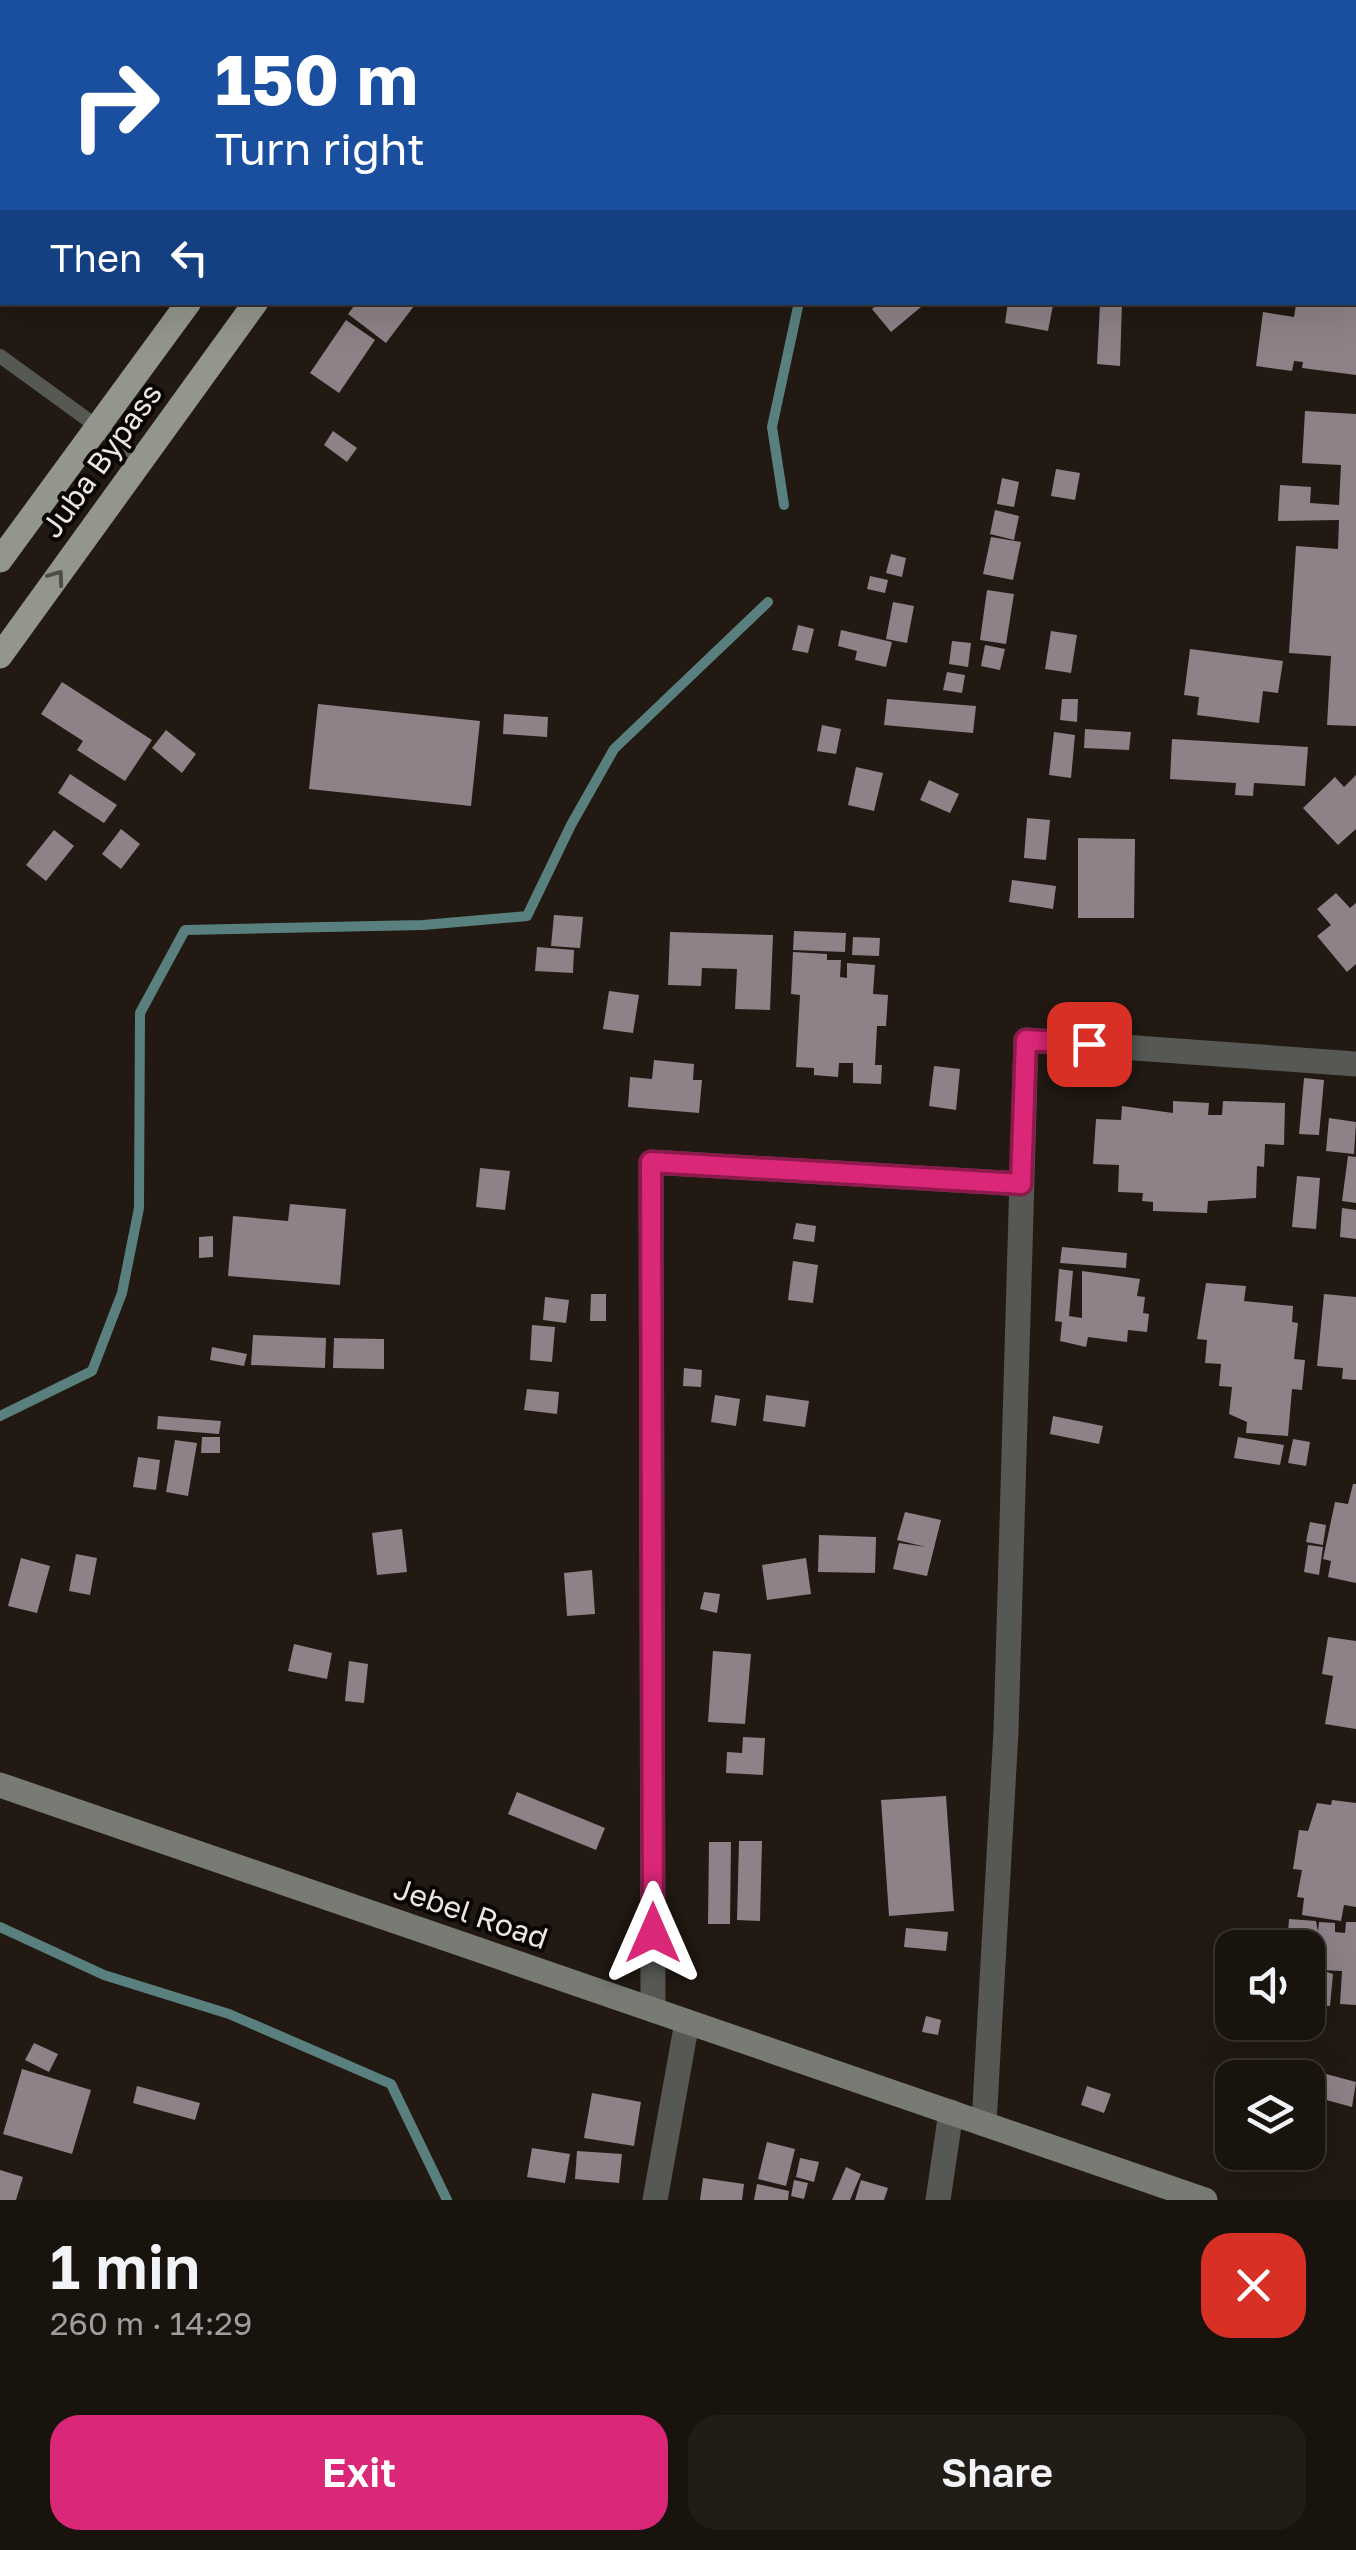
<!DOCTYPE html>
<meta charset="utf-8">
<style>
:root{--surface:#19130e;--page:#221c17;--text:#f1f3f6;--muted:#9f9e9e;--line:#37322e;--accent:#db2777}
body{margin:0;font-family:"Golos Text",sans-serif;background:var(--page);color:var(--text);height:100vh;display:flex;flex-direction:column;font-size:38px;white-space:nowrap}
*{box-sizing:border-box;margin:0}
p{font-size:32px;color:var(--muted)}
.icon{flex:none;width:55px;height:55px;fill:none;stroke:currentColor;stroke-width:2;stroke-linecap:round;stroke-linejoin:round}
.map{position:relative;height:2200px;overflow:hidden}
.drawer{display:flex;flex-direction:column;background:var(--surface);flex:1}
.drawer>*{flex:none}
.guide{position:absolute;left:0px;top:0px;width:1358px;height:305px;box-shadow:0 10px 40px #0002,0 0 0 2px var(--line);background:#1a4fa0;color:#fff;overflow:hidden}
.tools{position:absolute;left:1215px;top:1930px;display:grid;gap:20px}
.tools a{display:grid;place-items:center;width:110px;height:110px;border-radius:20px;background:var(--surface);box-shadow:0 10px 40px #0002,0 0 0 2px var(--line);font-size:50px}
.pin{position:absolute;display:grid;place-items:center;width:85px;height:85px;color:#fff;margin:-42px;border-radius:20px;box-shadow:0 5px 15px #0006}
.me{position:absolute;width:110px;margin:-55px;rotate:0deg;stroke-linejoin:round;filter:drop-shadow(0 0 8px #0008)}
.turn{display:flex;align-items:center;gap:35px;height:210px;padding:0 50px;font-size:45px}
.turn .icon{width:130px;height:130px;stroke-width:2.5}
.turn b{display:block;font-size:70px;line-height:85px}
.then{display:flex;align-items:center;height:95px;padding:0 50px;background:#0003;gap:20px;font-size:38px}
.round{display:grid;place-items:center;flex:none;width:105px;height:105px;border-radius:30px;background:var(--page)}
.summary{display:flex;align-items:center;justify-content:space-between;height:170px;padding:0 50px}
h1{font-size:60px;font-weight:600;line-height:75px}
.button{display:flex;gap:20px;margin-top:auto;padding:20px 50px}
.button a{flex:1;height:115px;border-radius:30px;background:var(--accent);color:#fff;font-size:40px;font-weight:600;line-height:115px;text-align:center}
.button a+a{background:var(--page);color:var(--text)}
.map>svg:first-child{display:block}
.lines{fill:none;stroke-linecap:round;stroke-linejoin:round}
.stream{stroke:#59807f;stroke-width:10}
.building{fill:#8e8188}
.service{stroke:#565853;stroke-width:14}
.minor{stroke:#565853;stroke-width:25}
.secondary{stroke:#787b73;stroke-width:25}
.primary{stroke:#92968c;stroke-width:25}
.oneway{stroke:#4d4e48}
.route-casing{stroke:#8e194d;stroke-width:25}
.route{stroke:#db2777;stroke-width:18}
.labels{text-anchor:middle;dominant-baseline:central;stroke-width:8;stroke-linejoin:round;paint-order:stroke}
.street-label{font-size:30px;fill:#ede7e2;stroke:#080503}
</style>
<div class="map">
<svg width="1356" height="2200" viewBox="0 0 1356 2200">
<rect width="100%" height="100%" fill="#211912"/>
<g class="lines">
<!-- stream -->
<g class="stream">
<polyline points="984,2 989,0"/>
<polyline points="784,505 772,427 799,302"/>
<polyline points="0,1416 92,1371 122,1293 139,1208 140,1013 185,930 423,925 527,916 571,825 614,749 768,602"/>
<polyline points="0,1927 104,1975 229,2014 391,2084 447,2200"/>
</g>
</g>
<!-- building -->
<g class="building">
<polygon points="357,302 417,302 386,343 348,314"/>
<polygon points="880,302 927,302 891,332 872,309"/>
<polygon points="1008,302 1053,305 1048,331 1005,323"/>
<polygon points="1312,302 1356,302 1356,375 1302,368 1303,362 1294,361 1292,371 1256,366 1263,312 1294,317 1296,305 1311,307"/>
<polygon points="1122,303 1120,366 1097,364 1100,304"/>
<polygon points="346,320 375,340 339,393 310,373"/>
<polygon points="1305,411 1356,414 1356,726 1327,725 1331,656 1289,653 1296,546 1338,549 1339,520 1278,521 1280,485 1311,487 1310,503 1339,505 1341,465 1302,463"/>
<polygon points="333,431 357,448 347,462 324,445"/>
<polygon points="1056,469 1080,473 1075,500 1051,496"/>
<polygon points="1002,478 1019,482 1014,507 997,504"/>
<polygon points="995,510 1019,516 1014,540 990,534"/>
<polygon points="991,537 1021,542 1013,580 983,574"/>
<polygon points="891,554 906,558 902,577 886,573"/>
<polygon points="870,576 888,580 885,593 867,589"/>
<polygon points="987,590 1014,594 1006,644 980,640"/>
<polygon points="893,602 914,606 907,643 886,639"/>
<polygon points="798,625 814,629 808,653 792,650"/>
<polygon points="841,630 892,642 886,667 855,660 857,651 838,646"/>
<polygon points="1051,631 1077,635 1071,673 1045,669"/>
<polygon points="952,641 971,643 968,667 949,664"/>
<polygon points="985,645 1005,649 1000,670 981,666"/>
<polygon points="1190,649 1283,661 1278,693 1263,691 1259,723 1197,715 1199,697 1184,695"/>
<polygon points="947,672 965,675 962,693 943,690"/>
<polygon points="62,682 152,740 125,781 77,750 83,741 41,714"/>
<polygon points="887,699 976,706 973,733 884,725"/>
<polygon points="1062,699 1078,699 1077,722 1060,720"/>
<polygon points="318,704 480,721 471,806 309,789"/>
<polygon points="504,714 548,717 547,737 503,734"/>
<polygon points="822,725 841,729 836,754 817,751"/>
<polygon points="1085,729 1131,732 1129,750 1084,748"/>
<polygon points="166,730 196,754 182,773 152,748"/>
<polygon points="1054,732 1075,735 1071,778 1049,775"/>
<polygon points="1172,739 1308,747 1305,786 1254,783 1253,796 1235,795 1236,783 1170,779"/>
<polygon points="856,767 883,773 874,811 848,805"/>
<polygon points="70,774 117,805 104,823 58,793"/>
<polygon points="1356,775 1356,829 1338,845 1303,808 1335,777 1344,787"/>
<polygon points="929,780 959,794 950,813 920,800"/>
<polygon points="1027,818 1050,820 1046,860 1024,858"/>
<polygon points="121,829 140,844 121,869 102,854"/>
<polygon points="54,830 74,846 46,881 26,865"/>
<polygon points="1078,838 1135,839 1134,918 1078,918"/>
<polygon points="1012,880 1056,886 1053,909 1009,902"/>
<polygon points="1336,893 1350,908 1356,903 1356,964 1347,972 1317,936 1331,925 1317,909"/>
<polygon points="554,915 583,917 580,948 551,946"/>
<polygon points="794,931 846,933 845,952 793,950"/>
<polygon points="670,932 773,935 770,1010 735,1009 737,969 702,968 701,986 668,985"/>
<polygon points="853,937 880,938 879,956 852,955"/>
<polygon points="537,947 574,950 573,973 535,971"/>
<polygon points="793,952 827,954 827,960 841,960 840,977 847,978 847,963 875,965 873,994 888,995 886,1026 877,1026 875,1065 882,1065 881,1084 853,1083 853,1063 839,1063 838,1077 814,1075 814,1068 796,1067 800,995 791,994"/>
<polygon points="609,991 639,995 633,1033 603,1029"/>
<polygon points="654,1060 694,1064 693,1080 702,1080 699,1113 628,1107 630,1077 652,1079"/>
<polygon points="934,1066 960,1069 956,1110 929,1106"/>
<polygon points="1304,1078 1324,1080 1319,1135 1299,1134"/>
<polygon points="1173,1101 1209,1103 1208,1115 1222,1115 1223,1101 1285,1103 1284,1145 1265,1144 1264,1167 1257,1166 1256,1198 1208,1201 1207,1213 1153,1211 1153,1202 1142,1201 1143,1193 1118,1192 1119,1165 1093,1164 1096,1119 1121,1120 1122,1106 1173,1113"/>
<polygon points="1329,1118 1356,1122 1354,1154 1326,1151"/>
<polygon points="1348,1156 1356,1157 1356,1203 1342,1201"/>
<polygon points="480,1168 510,1171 505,1210 476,1207"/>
<polygon points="1297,1176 1320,1178 1316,1229 1292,1227"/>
<polygon points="290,1204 346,1209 340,1285 228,1276 233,1216 288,1221"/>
<polygon points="1342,1208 1356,1210 1356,1239 1340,1237"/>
<polygon points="796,1223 816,1226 814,1242 793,1239"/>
<polygon points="213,1236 213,1257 199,1258 199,1237"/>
<polygon points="1062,1247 1127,1253 1126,1268 1060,1263"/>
<polygon points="793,1261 818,1265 813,1303 788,1300"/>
<polygon points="1059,1269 1073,1271 1069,1316 1082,1318 1082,1271 1140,1279 1137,1296 1145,1297 1143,1313 1149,1314 1147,1332 1128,1330 1127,1342 1088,1337 1086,1347 1060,1341 1062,1322 1055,1321"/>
<polygon points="1206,1283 1246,1286 1244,1301 1293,1306 1292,1322 1298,1323 1294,1359 1305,1360 1302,1390 1292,1389 1288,1436 1246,1433 1247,1422 1229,1414 1232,1387 1219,1386 1221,1364 1205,1363 1207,1340 1197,1339"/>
<polygon points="591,1294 606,1294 606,1321 590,1321"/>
<polygon points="1324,1294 1356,1297 1356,1380 1342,1379 1343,1368 1317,1366"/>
<polygon points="545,1297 569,1300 566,1323 543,1320"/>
<polygon points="532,1325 555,1327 552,1362 530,1360"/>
<polygon points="253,1335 326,1338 325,1368 251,1365"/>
<polygon points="334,1338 384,1339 384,1369 333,1368"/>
<polygon points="212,1347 247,1354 244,1366 210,1360"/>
<polygon points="684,1368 702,1370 701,1387 683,1386"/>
<polygon points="527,1389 559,1392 557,1414 524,1410"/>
<polygon points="715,1395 740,1399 736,1426 711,1422"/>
<polygon points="766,1395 809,1401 805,1427 763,1421"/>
<polygon points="158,1416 221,1421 219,1434 157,1429"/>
<polygon points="1053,1416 1103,1426 1099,1444 1050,1434"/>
<polygon points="202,1437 220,1437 220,1453 201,1453"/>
<polygon points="1238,1437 1284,1445 1280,1465 1234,1458"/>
<polygon points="1293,1439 1310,1442 1306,1466 1288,1463"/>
<polygon points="175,1440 197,1443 188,1496 166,1492"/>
<polygon points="138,1457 160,1460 156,1490 133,1487"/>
<polygon points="1353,1484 1356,1484 1356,1583 1328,1577 1331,1561 1323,1559 1335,1502 1348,1504"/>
<polygon points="905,1512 941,1520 927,1576 893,1569 899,1543 926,1547 897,1540"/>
<polygon points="1310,1522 1326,1525 1323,1545 1306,1542"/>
<polygon points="402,1529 407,1572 377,1575 372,1533"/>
<polygon points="819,1535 876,1537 875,1573 818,1572"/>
<polygon points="1308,1545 1323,1547 1319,1575 1304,1572"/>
<polygon points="76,1554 97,1558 90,1595 69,1591"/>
<polygon points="21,1558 50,1566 37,1613 8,1606"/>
<polygon points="806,1558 811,1594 767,1600 762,1565"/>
<polygon points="592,1570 595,1614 567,1616 564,1573"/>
<polygon points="704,1592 720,1594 717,1613 700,1609"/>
<polygon points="1328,1637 1356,1641 1356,1729 1325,1724 1333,1676 1322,1674"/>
<polygon points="294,1644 332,1653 327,1679 288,1671"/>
<polygon points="713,1651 751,1654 745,1724 708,1722"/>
<polygon points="349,1661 368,1664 364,1703 345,1701"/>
<polygon points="743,1737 765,1738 763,1775 726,1773 727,1752 742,1753"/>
<polygon points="517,1792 605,1828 596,1850 508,1814"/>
<polygon points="946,1796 954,1911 889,1916 881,1800"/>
<polygon points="1332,1800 1356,1803 1356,1907 1344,1905 1341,1921 1302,1915 1304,1898 1297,1897 1302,1870 1293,1869 1299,1830 1308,1831 1317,1803 1331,1805"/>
<polygon points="739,1841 762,1841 760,1921 737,1920"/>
<polygon points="709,1842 731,1842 730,1924 708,1924"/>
<polygon points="1289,1919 1316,1921 1318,1932 1319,1922 1335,1923 1335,1932 1345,1933 1346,1922 1356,1922 1356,2005 1340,2004 1342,1971 1321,1970 1333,1974 1330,2006 1308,2004 1308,1948 1287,1948"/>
<polygon points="906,1928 948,1932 946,1951 904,1947"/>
<polygon points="926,2016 941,2020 938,2035 922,2032"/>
<polygon points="34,2043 58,2054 49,2072 25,2060"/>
<polygon points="1300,2067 1356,2082 1352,2107 1308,2095 1308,2078 1297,2078"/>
<polygon points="22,2069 91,2090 72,2154 3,2134"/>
<polygon points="137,2086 200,2103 195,2120 133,2103"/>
<polygon points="1087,2086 1111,2094 1104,2113 1081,2105"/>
<polygon points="592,2093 641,2102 634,2146 584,2138"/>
<polygon points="767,2142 795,2149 786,2186 758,2179"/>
<polygon points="532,2148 570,2154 565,2183 527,2177"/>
<polygon points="577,2151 622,2154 619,2183 575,2179"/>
<polygon points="1243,2152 1269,2152 1266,2163 1242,2156"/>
<polygon points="800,2158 819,2162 814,2182 796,2177"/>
<polygon points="846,2167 861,2174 850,2200 832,2200"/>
<polygon points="0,2170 23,2177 16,2200 0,2200"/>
<polygon points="703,2178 744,2184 742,2200 700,2200"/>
<polygon points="794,2180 808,2183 804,2199 791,2196"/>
<polygon points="861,2180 888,2188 884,2200 855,2200"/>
<polygon points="757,2184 789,2191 788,2200 754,2200"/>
</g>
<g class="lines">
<!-- service -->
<g class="service">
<polyline points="427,0 431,2"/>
<polyline points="0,356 142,459"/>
</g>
<!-- minor -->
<g class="minor">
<polyline points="653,2010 651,1162 1021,1184"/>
<polyline points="984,2124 1006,1731 1026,1040 1356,1064"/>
<polyline points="655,2200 687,2022"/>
<polyline points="938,2200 951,2112"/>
</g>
<!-- secondary -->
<polyline class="secondary" points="0,1785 1205,2200"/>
<!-- primary -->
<g class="primary">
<polyline points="413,2 415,0"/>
<polyline points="477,2 479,0"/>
<polyline points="0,560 189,302"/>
<polyline points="0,656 256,302"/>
</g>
</g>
<!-- one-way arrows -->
<defs><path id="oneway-chevron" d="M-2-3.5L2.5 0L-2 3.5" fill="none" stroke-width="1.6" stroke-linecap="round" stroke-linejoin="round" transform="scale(2.5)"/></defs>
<use class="oneway" href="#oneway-chevron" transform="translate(57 577) rotate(-54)"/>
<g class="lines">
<!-- route casing -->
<g class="route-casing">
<polyline id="route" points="653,1933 651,1162 1021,1184 1026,1040 1089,1044"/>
</g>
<!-- route -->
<use href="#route" class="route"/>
</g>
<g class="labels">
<!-- street labels -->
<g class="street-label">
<text transform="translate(101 460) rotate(-54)">Juba Bypass</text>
<text transform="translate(471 1913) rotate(19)">Jebel Road</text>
</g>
</g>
</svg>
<div class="tools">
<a><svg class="icon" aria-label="sound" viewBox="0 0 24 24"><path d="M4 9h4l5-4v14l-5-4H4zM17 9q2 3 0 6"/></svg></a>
<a><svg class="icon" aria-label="layers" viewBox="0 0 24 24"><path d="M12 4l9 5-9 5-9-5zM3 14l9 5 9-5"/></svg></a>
</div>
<div class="pin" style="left:1089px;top:1044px;background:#d93025"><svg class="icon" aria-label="arrive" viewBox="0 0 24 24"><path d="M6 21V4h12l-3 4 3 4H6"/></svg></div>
<svg class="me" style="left:653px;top:1933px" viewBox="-20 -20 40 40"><path d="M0-17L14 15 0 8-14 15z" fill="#db2777" stroke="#fff" stroke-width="4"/></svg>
<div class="guide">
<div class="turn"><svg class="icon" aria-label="right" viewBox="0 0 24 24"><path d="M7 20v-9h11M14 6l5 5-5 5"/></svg><div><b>150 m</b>Turn right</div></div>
<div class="then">Then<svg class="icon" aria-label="left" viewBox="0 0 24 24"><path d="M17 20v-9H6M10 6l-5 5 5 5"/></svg></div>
</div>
</div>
<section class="drawer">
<div class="summary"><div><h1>1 min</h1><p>260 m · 14:29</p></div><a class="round" style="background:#d93025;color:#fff"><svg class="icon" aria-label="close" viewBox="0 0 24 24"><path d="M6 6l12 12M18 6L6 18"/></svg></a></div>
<div class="button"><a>Exit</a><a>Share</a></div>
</section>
